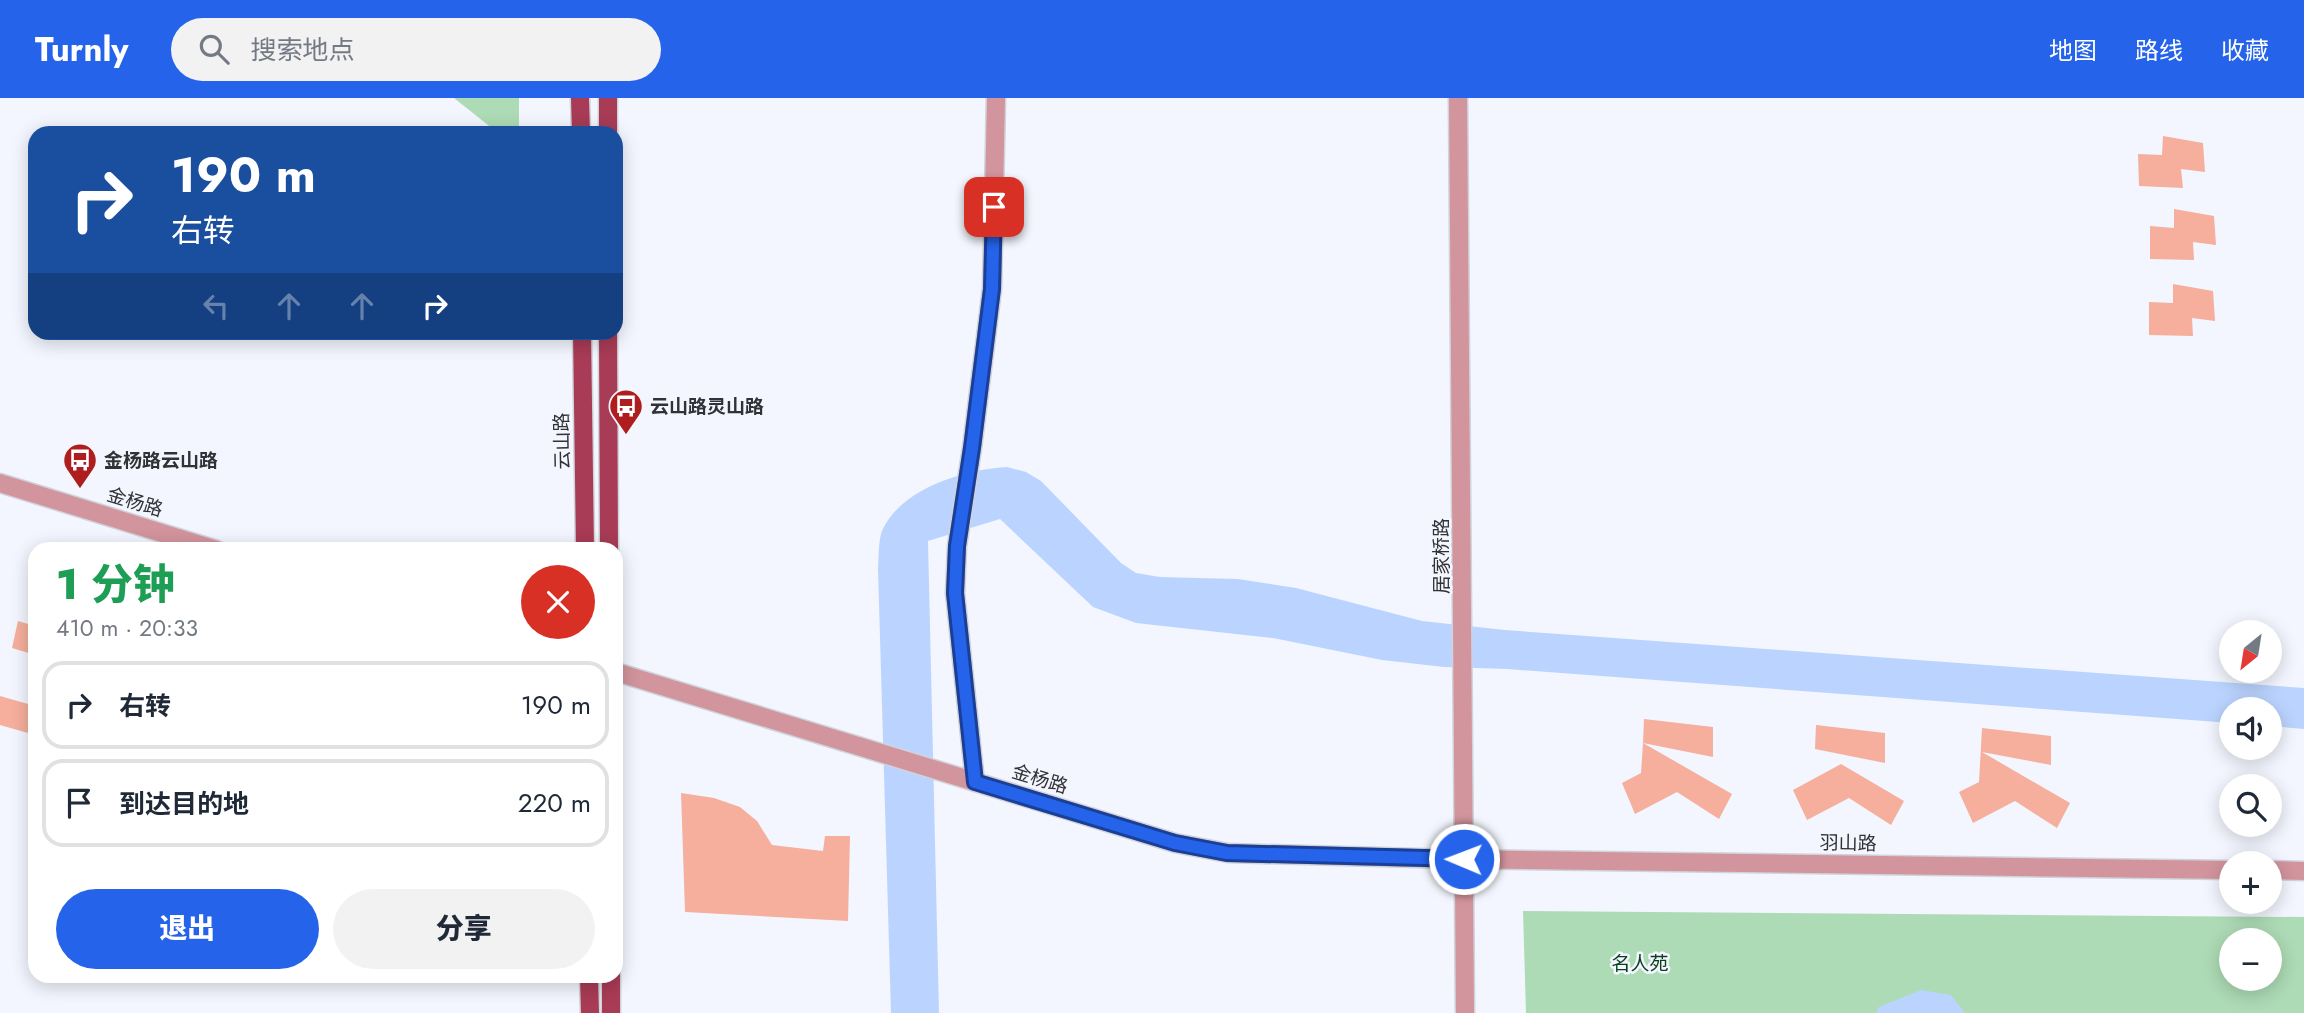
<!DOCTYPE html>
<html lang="zh">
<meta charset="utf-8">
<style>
:root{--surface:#fff;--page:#f2f2f3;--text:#1f2937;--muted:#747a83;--line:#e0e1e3;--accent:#2563eb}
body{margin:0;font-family:Jost,"Noto Sans SC",sans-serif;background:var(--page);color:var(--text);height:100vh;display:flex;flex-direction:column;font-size:26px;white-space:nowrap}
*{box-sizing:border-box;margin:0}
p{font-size:23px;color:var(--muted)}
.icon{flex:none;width:38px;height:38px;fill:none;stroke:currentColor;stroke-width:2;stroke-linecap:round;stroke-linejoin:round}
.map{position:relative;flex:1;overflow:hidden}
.drawer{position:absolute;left:28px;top:444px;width:595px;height:441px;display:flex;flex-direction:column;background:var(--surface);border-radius:21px;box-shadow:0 4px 18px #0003}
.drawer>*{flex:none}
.banner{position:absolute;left:28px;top:28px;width:595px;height:214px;border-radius:21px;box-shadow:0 4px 18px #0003;background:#1a4fa0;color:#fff;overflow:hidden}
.needle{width:46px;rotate:210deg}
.buttons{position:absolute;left:2219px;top:522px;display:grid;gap:14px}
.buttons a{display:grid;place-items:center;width:63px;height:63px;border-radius:50%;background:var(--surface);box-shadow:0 4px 18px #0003;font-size:35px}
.pin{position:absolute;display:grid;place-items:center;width:60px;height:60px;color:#fff;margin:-30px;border-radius:14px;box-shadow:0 4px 10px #0006}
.me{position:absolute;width:77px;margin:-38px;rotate:271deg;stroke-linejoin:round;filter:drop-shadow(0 0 5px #0008)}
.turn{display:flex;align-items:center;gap:24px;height:147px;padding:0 28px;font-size:32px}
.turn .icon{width:91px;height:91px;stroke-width:2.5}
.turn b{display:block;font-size:49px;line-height:60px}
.lanes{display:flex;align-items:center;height:66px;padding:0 28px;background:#0003;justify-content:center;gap:35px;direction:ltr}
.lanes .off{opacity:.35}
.round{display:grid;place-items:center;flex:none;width:74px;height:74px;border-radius:37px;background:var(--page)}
.summary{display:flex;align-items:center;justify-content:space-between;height:119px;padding:0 28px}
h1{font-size:42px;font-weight:800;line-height:52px;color:#1e9e55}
.button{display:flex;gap:14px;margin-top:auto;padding:14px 28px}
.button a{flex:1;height:80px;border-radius:42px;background:var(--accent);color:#fff;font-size:28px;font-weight:800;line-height:80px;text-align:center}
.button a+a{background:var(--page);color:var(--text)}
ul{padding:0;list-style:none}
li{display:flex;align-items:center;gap:21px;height:88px;margin:0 14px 10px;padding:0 14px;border:4px solid var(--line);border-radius:21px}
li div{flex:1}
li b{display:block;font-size:26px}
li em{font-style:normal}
header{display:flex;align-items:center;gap:42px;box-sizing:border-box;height:98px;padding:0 35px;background:var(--accent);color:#fff}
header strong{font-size:33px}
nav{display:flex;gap:38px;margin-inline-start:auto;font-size:24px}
.search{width:490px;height:63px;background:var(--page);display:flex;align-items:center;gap:18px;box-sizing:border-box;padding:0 24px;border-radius:38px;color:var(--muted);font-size:26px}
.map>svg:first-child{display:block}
.green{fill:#addbb5;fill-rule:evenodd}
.water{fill:#bbd4ff}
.building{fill:#f5af9c}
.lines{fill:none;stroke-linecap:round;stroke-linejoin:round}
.minor-casing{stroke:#d0d3da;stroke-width:21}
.major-casing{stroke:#d0d3da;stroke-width:21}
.path{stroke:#a1a3a9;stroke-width:3.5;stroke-dasharray:5 5;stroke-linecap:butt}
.minor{stroke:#d2949d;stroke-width:18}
.major{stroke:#a83b55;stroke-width:18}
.route-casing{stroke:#184099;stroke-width:18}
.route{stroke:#2563eb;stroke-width:12}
.labels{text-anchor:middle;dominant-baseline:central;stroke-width:5;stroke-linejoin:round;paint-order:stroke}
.poi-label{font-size:19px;font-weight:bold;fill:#313235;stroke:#f3f6fe;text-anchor:start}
.street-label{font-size:19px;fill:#313235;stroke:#f3f6fe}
.park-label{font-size:19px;fill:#093f1b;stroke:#f3f6fe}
</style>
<header>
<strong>Turnly</strong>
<div class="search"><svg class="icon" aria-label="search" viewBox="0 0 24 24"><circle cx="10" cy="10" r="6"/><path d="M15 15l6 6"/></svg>搜索地点</div>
<nav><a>地图</a><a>路线</a><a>收藏</a></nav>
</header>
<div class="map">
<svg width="2304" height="915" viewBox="0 0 2304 915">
<rect width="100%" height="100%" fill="#f3f6fe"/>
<!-- green -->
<g class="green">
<polygon points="454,0 519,0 519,35 498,35"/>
<path d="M 1523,813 L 2304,819 L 2304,915 L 1526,915 ZM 2231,842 L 2270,842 L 2270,880 L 2231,880 Z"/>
</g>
<!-- water -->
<g class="water">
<path d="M 1007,369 L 1026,374 L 1041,383 L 1121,465 L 1136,475 L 1160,479 L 1238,481 L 1296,490 L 1422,523 L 1505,532 L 2304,590 L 2304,631 L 2270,628 L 2270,611 L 2231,611 L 2231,625 L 1507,571 L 1444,569 L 1382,562 L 1273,540 L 1136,525 L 1093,509 L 1000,421 L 928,443 L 939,915 L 891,915 L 878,471 C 879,459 878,444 882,433 C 900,391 965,371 1007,369 Z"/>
<polygon points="1921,892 1951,897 1965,915 1876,915 1879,909"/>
</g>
<!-- building -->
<g class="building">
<polygon points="2163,38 2203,45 2205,74 2181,71 2183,90 2139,88 2138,56 2162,57"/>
<polygon points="2174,111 2214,118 2216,147 2193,144 2194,162 2150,161 2150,128 2174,130"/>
<polygon points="2173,186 2213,193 2215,223 2192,220 2193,238 2149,237 2149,204 2173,205"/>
<polygon points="18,523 35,528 35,557 12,550"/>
<polygon points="0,598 35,608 35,637 0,627"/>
<polygon points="1644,621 1713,629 1713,659 1643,645"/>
<polygon points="1816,627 1885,635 1885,665 1815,651"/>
<polygon points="1982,630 2051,638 2051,667 1982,654 2070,705 2057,730 2015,703 1973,725 1959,694 1979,684"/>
<polygon points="1643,645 1732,696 1719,721 1677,694 1635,716 1622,685 1641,675"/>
<polygon points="1841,666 1904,703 1891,727 1849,700 1807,722 1793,692"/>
<polygon points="681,695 714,700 740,709 757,723 772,747 823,753 825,738 850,738 848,823 685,814"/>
</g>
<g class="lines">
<!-- minor casing -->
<g class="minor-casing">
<g id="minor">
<polyline points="1458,0 1465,915"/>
<polyline points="0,385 217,452"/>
<polyline points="616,574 1175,745 1228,755 1453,761 2231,772"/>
<polyline points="975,684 955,495 957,448 972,350 992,191 996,0"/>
<polyline points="2270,772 2304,773"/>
</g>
</g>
<!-- major casing -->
<g class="major-casing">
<g id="major">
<polyline points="580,0 581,35"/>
<polyline points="608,0 608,35"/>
<polyline points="582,234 585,452"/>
<polyline points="608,234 609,452"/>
<polyline points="589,878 590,915"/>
<polyline points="611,878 611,915"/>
</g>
</g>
<!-- path -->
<g class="path">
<polyline points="617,49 618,220"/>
<polyline points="619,466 620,559"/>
<polyline points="620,592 621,864"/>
</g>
<!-- minor -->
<use href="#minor" class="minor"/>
<!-- major -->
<use href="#major" class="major"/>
</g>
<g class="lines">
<!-- route casing -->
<g class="route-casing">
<polyline id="route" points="994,109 992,191 972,350 957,448 955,495 975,684 1175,745 1227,755 1464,761"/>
</g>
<!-- route -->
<use href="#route" class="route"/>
</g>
<!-- icons -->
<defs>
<g id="bus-pin" transform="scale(1.75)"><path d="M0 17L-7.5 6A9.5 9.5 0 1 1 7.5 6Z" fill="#af1e1e" stroke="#f3f6fe"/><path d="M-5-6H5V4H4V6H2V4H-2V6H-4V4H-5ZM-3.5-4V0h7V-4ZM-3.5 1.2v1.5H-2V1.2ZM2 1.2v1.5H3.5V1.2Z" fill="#fff"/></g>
</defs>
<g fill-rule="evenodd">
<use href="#bus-pin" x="626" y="308"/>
<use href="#bus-pin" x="80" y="362"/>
</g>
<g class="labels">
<!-- poi labels -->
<g class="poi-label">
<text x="650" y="308">云山路灵山路</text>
<text x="104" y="362">金杨路云山路</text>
</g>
<!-- street labels -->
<g class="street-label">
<text transform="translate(562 343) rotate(-91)">云山路</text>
<text transform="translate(135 404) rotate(17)">金杨路</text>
<text transform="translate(1441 458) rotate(-90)">居家桥路</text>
<text transform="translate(1040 681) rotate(17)">金杨路</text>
<text transform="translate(1848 745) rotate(1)">羽山路</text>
</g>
<!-- park labels -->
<g class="park-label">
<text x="1640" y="865">名人苑</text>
</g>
</g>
</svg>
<div class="buttons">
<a><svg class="needle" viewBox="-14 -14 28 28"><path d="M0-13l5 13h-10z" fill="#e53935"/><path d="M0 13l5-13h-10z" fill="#747a83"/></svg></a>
<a><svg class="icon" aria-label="sound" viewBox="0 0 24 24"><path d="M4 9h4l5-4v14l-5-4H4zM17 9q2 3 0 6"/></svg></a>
<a><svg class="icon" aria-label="search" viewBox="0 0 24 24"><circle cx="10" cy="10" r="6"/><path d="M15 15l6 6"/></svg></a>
<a>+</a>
<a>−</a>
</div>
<div class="pin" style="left:994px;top:109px;background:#d93025"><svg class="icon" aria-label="arrive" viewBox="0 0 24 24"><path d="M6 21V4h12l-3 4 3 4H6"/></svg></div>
<svg class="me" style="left:1464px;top:761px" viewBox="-20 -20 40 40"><circle r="17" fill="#2563eb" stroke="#fff" stroke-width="3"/><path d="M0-11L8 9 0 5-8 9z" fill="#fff"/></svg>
<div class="banner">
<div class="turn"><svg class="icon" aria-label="right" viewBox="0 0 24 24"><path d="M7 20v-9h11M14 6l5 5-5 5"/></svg><div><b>190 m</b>右转</div></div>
<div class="lanes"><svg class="icon off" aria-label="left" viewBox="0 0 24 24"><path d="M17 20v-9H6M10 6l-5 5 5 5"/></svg><svg class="icon off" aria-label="ahead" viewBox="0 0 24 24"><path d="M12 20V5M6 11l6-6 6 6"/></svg><svg class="icon off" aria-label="ahead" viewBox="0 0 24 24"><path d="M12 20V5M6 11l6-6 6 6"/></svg><svg class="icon" aria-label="right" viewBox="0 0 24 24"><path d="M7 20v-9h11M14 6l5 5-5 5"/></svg></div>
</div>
<section class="drawer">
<div class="summary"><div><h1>1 分钟</h1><p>410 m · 20:33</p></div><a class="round" style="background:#d93025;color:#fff"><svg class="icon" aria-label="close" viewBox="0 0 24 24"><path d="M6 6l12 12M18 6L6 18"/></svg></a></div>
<ul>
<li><svg class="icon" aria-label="right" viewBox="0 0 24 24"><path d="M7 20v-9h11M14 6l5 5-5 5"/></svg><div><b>右转</b></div><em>190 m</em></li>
<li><svg class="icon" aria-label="arrive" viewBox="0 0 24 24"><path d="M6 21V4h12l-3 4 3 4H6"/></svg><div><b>到达目的地</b></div><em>220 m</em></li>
</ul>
<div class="button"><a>退出</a><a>分享</a></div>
</section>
</div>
